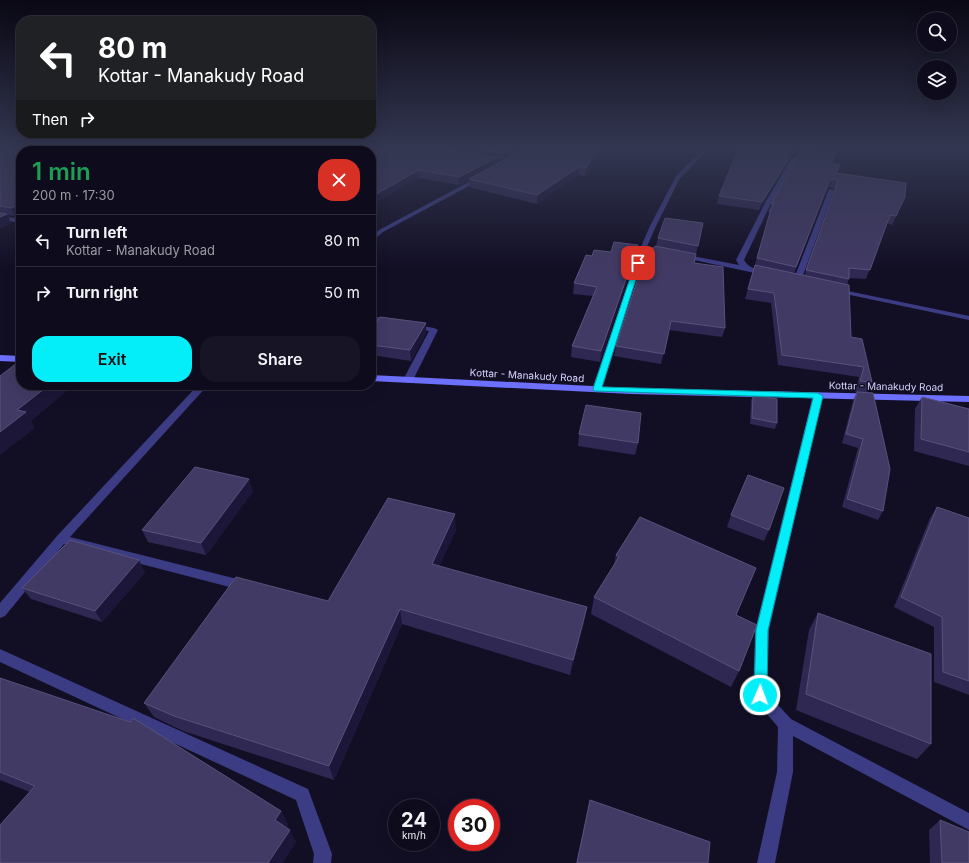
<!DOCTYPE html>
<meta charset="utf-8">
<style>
:root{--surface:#0e0b1c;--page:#171425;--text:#f1f3f6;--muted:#9b9ba3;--line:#2e2b3b;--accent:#04eefa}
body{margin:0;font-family:Inter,sans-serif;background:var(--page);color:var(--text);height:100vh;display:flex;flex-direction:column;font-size:15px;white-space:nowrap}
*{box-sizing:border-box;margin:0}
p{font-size:13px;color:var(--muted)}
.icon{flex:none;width:22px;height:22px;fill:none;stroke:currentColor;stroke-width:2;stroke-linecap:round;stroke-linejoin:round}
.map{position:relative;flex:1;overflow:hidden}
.sheet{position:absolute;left:16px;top:146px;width:360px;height:244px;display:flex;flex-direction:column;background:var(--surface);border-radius:16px;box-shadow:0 4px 16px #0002,0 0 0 1px var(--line)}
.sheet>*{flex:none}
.banner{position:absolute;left:16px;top:16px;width:360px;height:122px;border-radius:16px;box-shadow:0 4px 16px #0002,0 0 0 1px var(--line);background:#202124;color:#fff;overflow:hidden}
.controls{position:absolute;left:917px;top:12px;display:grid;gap:8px}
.controls a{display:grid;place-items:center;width:40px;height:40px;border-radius:50%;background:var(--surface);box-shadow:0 4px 16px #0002,0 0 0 1px var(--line);font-size:20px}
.speed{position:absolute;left:388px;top:799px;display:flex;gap:8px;font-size:20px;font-weight:700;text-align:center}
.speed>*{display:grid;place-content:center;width:52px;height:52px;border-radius:50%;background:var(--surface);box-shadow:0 4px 16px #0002,0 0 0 1px var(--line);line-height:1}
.speed small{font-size:10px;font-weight:400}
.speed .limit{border:6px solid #d22;background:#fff;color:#111}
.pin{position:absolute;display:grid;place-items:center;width:34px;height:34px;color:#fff;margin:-17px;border-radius:8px;box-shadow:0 2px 6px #0006}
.me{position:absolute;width:44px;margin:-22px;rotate:2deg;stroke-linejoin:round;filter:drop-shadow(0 0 3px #0008)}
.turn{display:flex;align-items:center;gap:14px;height:84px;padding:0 16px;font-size:18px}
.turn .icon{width:52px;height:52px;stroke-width:2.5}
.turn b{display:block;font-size:28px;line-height:34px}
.then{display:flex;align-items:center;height:38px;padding:0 16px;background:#0003;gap:8px;font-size:15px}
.round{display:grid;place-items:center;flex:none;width:42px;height:42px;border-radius:16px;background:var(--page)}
.head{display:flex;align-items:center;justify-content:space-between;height:68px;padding:0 16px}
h1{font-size:24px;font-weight:600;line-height:30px;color:#1e9e55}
.action{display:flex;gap:8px;margin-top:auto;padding:8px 16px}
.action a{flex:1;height:46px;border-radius:16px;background:var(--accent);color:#111;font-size:16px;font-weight:600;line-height:46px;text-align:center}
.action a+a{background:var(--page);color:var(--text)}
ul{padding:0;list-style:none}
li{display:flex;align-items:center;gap:12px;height:52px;padding:0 16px;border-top:1px solid var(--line)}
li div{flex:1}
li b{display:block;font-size:15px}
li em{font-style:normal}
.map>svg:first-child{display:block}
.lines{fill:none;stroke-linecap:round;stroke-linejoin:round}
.street{fill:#3b3c83;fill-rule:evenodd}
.secondary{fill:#6c70fd;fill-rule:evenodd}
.wall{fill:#2f2852;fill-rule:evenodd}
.shaded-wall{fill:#1c1638}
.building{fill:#413a64;stroke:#58527c}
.route{fill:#04eefa;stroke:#039ba2}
.labels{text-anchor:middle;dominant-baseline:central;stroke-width:3;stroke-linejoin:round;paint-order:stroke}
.street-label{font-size:10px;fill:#d6d4fe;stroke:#120f25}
</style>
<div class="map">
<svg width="969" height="863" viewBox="0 0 969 863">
<rect width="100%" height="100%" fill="#120f25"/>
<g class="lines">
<!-- street -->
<g class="street">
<polygon points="705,147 711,147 680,178 656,226 646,249 602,389 597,392 594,391 592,389 640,249 650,226 676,176"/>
<path d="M 793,156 L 798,157 L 771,203 L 744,260 C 749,269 759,270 769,272 L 769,276 L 680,257 L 680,255 L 682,254 L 739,265 L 736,260 L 765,203 Z"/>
<polygon points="480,176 483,178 482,179 383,232 371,242 371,236 379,230"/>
<polygon points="829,189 834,190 801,281 797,283 794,283 793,281"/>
<polygon points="0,216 15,218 21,216 21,220 15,222 0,220"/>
<polygon points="833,288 969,316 969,320 836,292 832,290"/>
<polygon points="371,316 394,320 395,322 391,324 371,320"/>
<polygon points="411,324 434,328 438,330 413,380 408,383 403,380 429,331 411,328"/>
<polygon points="198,385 208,385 70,537 245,581 249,582 251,586 249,590 245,591 64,544 5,616 0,618 0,603 57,536"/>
<polygon points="818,392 823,395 769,630 767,693 791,719 969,813 969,830 793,736 793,772 775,863 757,863 777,772 778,727 755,700 753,695 755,630 813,395"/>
<polygon points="0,649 308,789 332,854 331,863 313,863 314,854 296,800 0,662"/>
</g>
<!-- secondary -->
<g class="secondary">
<polygon points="0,355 21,356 21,362 0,361"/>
<polygon points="371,375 631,388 969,396 969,402 631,394 371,381"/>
</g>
</g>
<!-- wall -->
<g class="wall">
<polygon points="0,147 241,147 232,151 21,151 21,215 15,216 8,215 11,223 0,228"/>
<polygon points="258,147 519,147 519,151 504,160 495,159 495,165 604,147 585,176 578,175 537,204 469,187 469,180 459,185 419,178 371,151 261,151"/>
<path d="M 800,148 L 836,154 L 832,163 L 837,173 L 905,197 L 892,225 L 887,223 L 866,279 L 849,278 L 847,285 L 851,337 L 872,382 L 867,392 L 855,392 L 859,377 L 778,365 L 771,303 L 745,299 L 770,212 L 768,212 L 771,204 L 798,156 L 797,155 ZM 830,187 L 835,189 L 804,276 L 794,274 L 827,189 Z"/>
<polygon points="794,154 759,210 717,204 719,196"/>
<polygon points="703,223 694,263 725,328 722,337 669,330 661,364 614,356 616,346 654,248 656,246 658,238"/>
<polygon points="636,255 600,362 571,357 572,346 593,296 573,294 574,283 592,256"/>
<polygon points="371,330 426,333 411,361 371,355"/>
<polygon points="857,392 883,511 878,520 842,507 858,448 842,443 853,401"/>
<polygon points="753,395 777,423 775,429 750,424 751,400"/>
<polygon points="922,397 969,409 969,466 914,451 915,409"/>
<polygon points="579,434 638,443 635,455 578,446"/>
<polygon points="253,491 206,555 148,542 142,530"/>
<polygon points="937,507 969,518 969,695 934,682 934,627 894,607 930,518"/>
<polygon points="731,515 769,530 764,541 727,527"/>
<polygon points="456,530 439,566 584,623 570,675 402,624 334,780 183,731 154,717 144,703 328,601"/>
<polygon points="616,555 736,615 739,671 731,687 591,614 594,597 614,565"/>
<polygon points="145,572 102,622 31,599 22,588"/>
<polygon points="818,613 931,744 917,759 796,710 809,630"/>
<polygon points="0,678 281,811 288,825 286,827 296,842 30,792 0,780"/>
<polygon points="590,800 708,863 576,863"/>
<polygon points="940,820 969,863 930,863 929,830"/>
</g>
<!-- shaded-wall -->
<g class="shaded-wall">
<polygon points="3,147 21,147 22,150 0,156 0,148"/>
<polygon points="222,147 241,147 232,151 213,151"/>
<polygon points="513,147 519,147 519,151 504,160 504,153"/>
<polygon points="600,147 604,147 585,176 586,168"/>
<polygon points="796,147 794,154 759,210 762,202"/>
<polygon points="836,154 834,161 828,171 831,163"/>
<polygon points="495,158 495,166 469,179 469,180 459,185 459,177"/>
<polygon points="579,167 578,175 537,204 537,195"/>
<polygon points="419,170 419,178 371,206 371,197"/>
<polygon points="833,179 830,187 827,189 793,276 829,182"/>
<polygon points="16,206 21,215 15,216 11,208"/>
<polygon points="21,207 21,214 18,209"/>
<polygon points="7,214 11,223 0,228 0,217"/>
<polygon points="638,245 636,255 600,362 601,351"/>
<polygon points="426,323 426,333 411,361 410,350"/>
<polygon points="49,385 74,385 31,421 35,428 0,455 0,432 17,410"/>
<polygon points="249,479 253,491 206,555 201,543"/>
<polygon points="455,514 456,530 433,580 432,564"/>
<polygon points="139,560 145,572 102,622 95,611"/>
<polygon points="587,607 584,623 570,675 573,660"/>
<polygon points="400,609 402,624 334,780 329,766"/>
<polygon points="281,811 288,825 282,833 275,820"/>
<polygon points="290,830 296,842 283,863 268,863"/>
</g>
<!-- building -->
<g class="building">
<polygon points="18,147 222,147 213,151 21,151 21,207 18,209 16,206 11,208 0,206 0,162 5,160 0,159 0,154 18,149"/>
<polygon points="261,147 424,147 495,158 459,177 419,170 371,197 371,151 263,151"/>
<polygon points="465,147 513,147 504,153"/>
<polygon points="526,147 600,147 586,168 579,167 537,195 469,179 508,158"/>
<polygon points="739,147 796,147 762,202 719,196"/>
<polygon points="800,148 836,154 831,163 840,165 836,173 906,183 905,197 896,216 890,215 870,270 849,268 849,279 806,270 838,181 833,179 829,182 796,267 757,258 771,209 774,204 771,204 801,150"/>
<polygon points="0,213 7,214 0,217"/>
<polygon points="665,218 703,223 698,246 658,238"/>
<polygon points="614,242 638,245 601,351 572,346 597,287 574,283 586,255 592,256 594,250 611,252"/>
<polygon points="655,246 696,254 694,263 723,267 725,328 671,321 664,354 616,346 648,247 654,248"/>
<polygon points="755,265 849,285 851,337 862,339 872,382 860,381 864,367 782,355 774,293 748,289"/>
<polygon points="380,317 426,323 410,350 371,345 371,330"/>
<polygon points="21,360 21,385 49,385 17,410 26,412 0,432 0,376"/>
<polygon points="857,392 873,393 890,469 883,511 847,499 863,439 846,434"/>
<polygon points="753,395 777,399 777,423 752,418"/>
<polygon points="922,397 969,409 969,452 921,439"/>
<polygon points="586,405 641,413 638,443 579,434"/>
<polygon points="195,467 249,479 201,543 142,530"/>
<polygon points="748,475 784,488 769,530 731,515"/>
<polygon points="388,498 455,514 432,564 587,607 573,660 400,609 329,766 174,716 144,703 236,577 328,601"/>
<polygon points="937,507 969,518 969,681 943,672 942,617 901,597"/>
<polygon points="640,517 756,568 736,615 757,625 739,671 594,597 619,557 616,555"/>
<polygon points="70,540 139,560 95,611 22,588"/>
<polygon points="818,613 931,654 931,744 806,694"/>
<polygon points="0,678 130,722 133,718 281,811 275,820 290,830 268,863 0,863 0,825 35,786 0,772"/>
<polygon points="590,800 710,842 708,863 577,863"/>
<polygon points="940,820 969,832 969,863 942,863"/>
</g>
<!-- sky -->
<linearGradient id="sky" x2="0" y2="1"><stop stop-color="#0a0814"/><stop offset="0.55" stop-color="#333751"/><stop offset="1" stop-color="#333751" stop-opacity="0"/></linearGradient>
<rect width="969" height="268" fill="url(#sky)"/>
<!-- route -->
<polygon class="route" points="638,261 641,263 602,387 818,393 823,396 768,630 767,695 765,700 760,702 756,700 754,695 756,630 813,398 594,391 593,389 635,263"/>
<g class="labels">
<!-- street labels -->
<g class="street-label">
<text transform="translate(527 375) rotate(3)">Kottar - Manakudy Road</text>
<text transform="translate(886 386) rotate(1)">Kottar - Manakudy Road</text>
</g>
</g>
</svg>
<div class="controls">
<a><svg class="icon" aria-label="search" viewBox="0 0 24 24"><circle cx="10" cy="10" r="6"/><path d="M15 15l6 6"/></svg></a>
<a><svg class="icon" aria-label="layers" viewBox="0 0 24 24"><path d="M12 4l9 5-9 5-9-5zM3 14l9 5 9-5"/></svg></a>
</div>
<div class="speed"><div>24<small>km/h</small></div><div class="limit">30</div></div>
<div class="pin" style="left:638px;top:263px;background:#d93025"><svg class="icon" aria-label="arrive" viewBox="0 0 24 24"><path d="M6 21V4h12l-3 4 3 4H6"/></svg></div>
<svg class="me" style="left:760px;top:695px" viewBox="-20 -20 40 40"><circle r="17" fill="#04eefa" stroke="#fff" stroke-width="3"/><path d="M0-11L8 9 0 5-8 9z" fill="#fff"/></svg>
<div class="banner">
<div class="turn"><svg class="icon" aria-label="left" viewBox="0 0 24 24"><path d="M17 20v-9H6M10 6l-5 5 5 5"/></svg><div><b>80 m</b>Kottar - Manakudy Road</div></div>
<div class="then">Then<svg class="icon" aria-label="right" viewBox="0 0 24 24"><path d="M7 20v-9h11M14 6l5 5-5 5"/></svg></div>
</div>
<section class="sheet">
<div class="head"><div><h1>1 min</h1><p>200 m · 17:30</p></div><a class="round" style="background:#d93025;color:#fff"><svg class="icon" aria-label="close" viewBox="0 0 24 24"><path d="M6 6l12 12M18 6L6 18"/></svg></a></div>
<ul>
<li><svg class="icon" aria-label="left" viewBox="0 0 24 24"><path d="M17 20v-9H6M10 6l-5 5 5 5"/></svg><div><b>Turn left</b><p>Kottar - Manakudy Road</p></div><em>80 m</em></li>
<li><svg class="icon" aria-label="right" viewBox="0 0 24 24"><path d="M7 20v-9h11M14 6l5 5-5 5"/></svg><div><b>Turn right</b></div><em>50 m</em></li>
</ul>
<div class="action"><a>Exit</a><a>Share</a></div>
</section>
</div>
